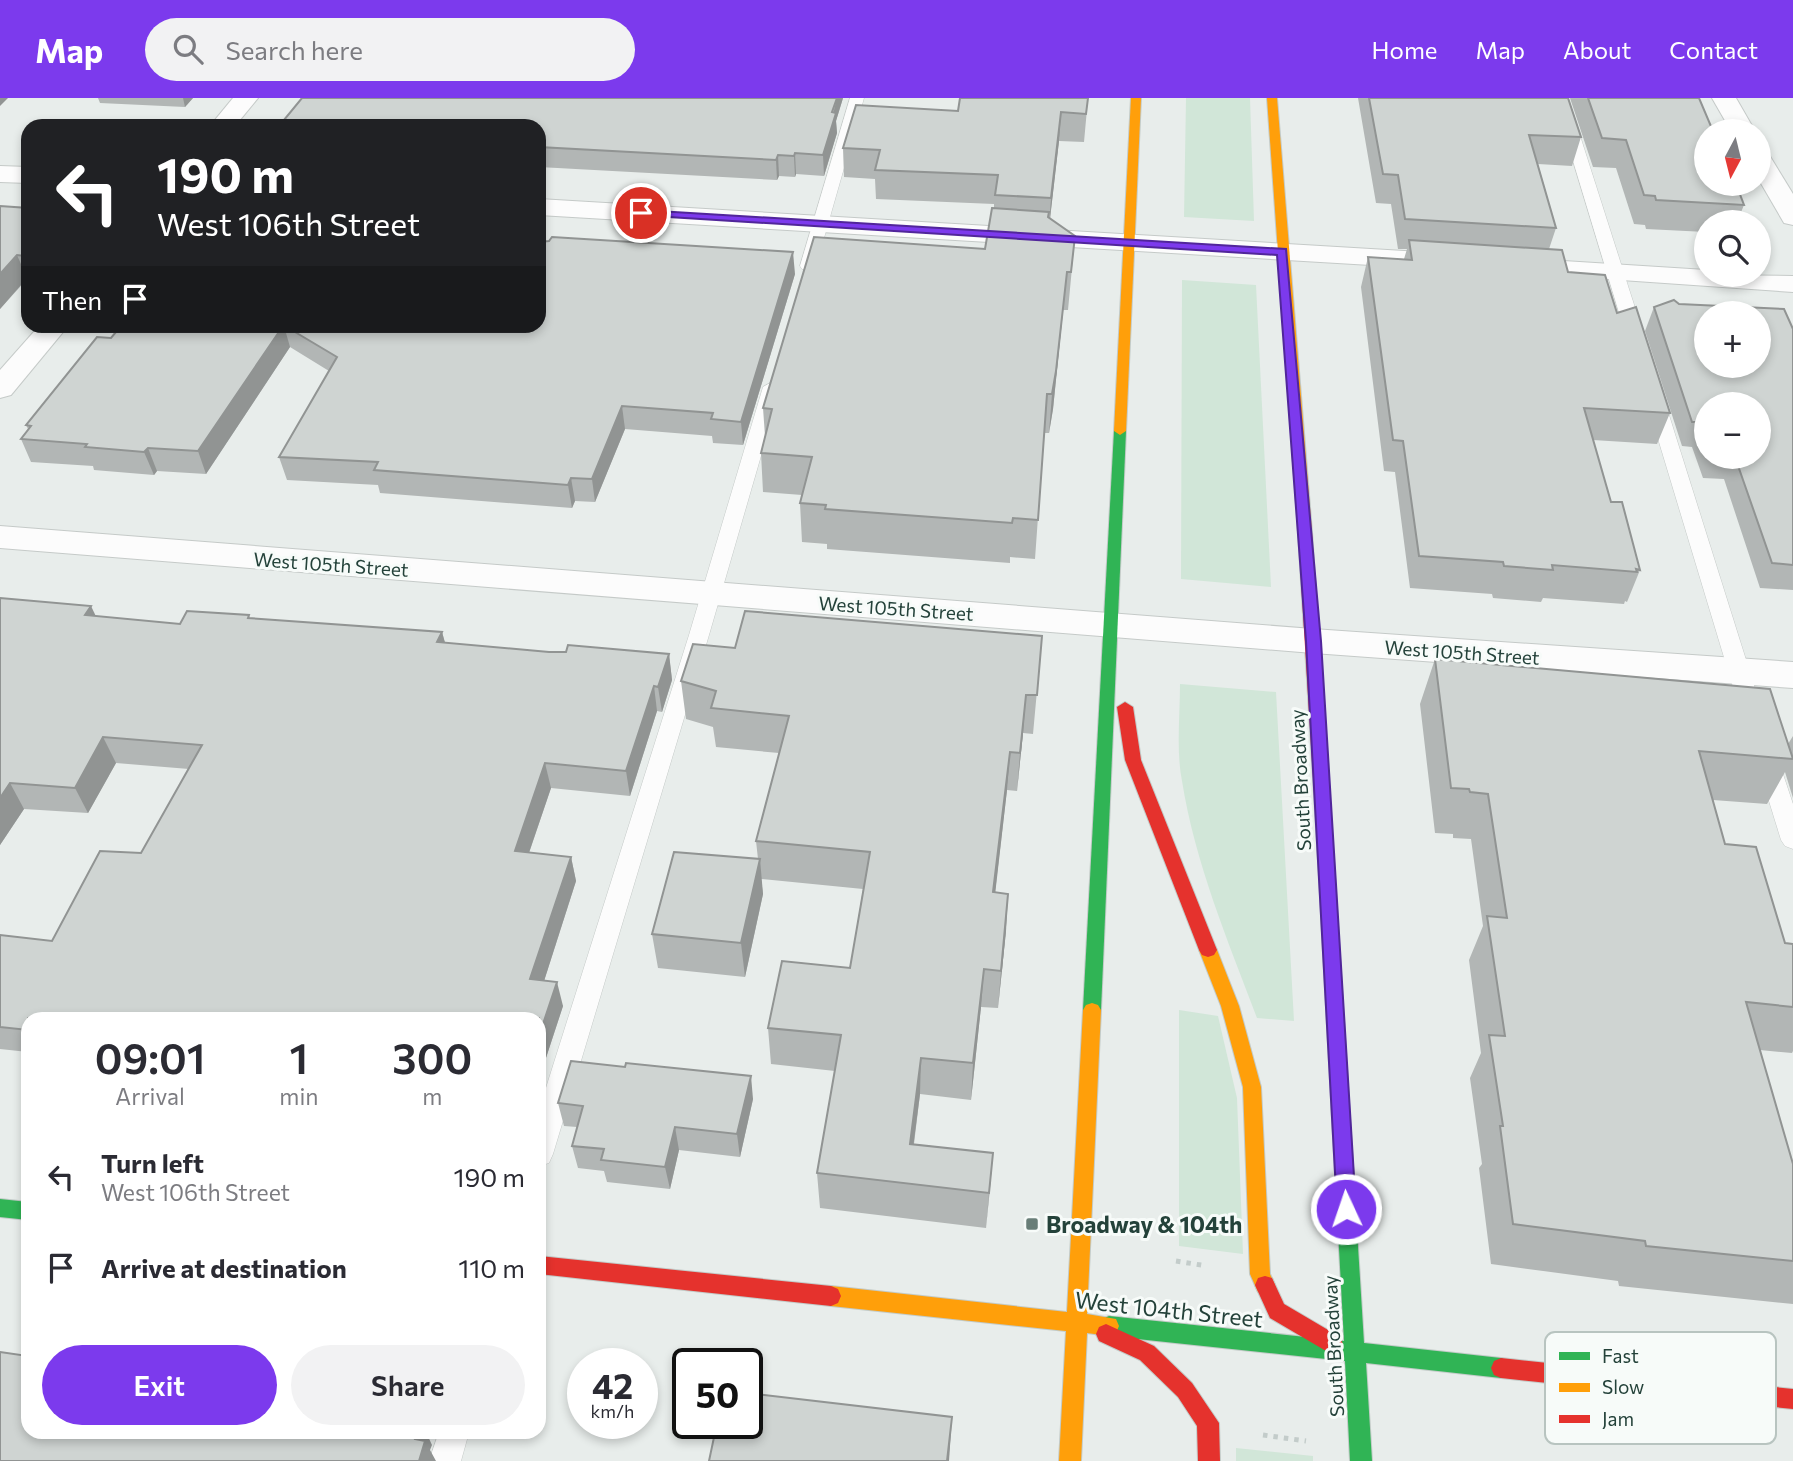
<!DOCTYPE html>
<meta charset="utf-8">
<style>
:root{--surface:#fff;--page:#f2f2f3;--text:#2b2b33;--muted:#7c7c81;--accent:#7c3aed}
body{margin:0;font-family:Commissioner,sans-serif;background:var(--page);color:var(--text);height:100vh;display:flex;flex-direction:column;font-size:26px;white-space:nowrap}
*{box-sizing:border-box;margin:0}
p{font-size:23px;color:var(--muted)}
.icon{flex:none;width:38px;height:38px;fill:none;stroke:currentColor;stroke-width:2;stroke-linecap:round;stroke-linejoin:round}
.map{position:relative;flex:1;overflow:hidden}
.sheet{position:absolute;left:21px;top:914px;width:525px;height:427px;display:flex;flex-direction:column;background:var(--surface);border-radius:21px;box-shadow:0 4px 10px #0003}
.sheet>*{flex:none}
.guide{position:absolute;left:21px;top:21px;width:525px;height:214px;border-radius:21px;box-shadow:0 4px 10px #0003;background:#202124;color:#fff;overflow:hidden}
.needle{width:46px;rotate:187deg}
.buttons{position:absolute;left:1694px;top:21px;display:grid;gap:14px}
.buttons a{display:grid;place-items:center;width:77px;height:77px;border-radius:50%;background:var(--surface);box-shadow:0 4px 10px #0003;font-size:35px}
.speed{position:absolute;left:567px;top:1250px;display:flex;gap:14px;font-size:35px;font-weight:700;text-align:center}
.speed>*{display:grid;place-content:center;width:91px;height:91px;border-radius:50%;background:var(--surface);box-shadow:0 4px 10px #0003;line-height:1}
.speed small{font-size:18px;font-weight:400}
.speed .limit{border:4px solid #111;border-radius:10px;background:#fff;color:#111}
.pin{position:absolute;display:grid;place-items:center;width:60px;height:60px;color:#fff;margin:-30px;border:4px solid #fff;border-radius:50%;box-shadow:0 2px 7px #0007}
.me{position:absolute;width:77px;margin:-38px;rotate:357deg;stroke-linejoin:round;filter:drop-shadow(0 0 5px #0008)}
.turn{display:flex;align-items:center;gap:24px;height:147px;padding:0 21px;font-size:32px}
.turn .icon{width:91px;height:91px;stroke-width:2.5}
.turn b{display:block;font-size:49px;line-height:60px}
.then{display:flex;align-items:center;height:66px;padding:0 21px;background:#0003;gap:14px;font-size:26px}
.eta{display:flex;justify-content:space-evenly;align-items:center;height:119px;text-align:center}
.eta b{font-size:42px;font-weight:600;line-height:49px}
.button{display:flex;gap:14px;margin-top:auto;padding:14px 21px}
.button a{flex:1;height:80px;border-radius:42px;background:var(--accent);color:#fff;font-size:28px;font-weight:600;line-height:80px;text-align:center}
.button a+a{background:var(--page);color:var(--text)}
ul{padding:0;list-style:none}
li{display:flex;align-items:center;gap:21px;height:91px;padding:0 21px}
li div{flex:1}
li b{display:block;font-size:26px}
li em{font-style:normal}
header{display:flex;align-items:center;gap:42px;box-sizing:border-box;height:98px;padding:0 35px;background:var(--accent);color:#fff}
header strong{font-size:33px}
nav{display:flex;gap:38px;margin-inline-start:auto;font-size:24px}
.search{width:490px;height:63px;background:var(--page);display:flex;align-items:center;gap:18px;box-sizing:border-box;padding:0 24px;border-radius:38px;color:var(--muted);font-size:26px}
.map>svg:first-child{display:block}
.green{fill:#d1e6d8}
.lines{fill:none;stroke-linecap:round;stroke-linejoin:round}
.lane-casing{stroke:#c5cac8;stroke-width:1}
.street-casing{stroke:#c5cac8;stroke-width:2}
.fast-casing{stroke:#c3cbc8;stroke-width:2}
.slow-casing{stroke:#c3cbc8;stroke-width:2}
.jam-casing{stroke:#c3cbc8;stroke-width:2}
.path{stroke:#c3ccca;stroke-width:5;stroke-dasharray:4.5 6;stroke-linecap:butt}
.lane{fill:#fcfcfc;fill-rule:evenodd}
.street{fill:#fcfcfc;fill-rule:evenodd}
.fast{fill:#30b455;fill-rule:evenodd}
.slow{fill:#ff9f0a;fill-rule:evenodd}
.jam{fill:#e5322d;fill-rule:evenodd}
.wall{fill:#b2b6b5;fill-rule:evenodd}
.shaded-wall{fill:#919493}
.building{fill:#cfd4d2;stroke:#919493;stroke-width:2;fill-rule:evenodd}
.route{fill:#7c3aed;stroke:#51269a;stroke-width:2}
.poi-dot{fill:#697e78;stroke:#f7fbf9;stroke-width:2.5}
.labels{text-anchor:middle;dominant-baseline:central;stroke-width:6;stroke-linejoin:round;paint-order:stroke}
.street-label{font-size:19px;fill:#24423a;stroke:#f7fbf9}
.near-poi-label{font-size:23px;font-weight:bold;fill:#24423a;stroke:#f7fbf9;text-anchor:start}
.near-street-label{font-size:23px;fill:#24423a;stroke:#f7fbf9}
.key{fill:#f7fbf9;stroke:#b8c4c0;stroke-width:2}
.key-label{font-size:19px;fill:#24423a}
</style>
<header>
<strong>Map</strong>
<div class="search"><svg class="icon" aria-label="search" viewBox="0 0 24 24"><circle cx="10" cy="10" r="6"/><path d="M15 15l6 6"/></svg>Search here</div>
<nav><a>Home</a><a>Map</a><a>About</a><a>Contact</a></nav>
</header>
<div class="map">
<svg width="1793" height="1363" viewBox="0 0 1793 1363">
<rect width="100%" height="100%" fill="#e8edeb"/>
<!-- green -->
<g class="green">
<polygon points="1186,0 1250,0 1254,123 1184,119"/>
<polygon points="1182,182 1256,187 1271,489 1181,481"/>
<path d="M 1180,586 L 1276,594 L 1294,923 L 1257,920 C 1228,843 1195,765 1182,683 C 1176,653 1180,618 1180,586 Z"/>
<polygon points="1179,912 1218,918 1237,1000 1243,1156 1179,1148"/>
<polygon points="1236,1350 1313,1358 1313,1363 1236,1363"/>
</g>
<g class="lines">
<!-- lane casing -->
<g class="lane-casing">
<g id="lane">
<polygon points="850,0 864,0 816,168 814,171 802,171 800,168"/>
<polygon points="1554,0 1568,0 1645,241 1642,245 1636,246 1627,241"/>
<polygon points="772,284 781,289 709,537 553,1056 549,1065 539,1068 539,1012 689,537 763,289"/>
<polygon points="1655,296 1664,301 1764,619 1761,624 1753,627 1745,624 1742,619 1646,301"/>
<polygon points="1767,653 1775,655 1778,661 1793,706 1793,751 1785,748 1781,742 1756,661 1759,655"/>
<polygon points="439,1334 469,1334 461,1363 429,1363"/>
</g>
</g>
<!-- street casing -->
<g class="street-casing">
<g id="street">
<polygon points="233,0 258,0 235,28 210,28"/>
<polygon points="1712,0 1736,0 1755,33 1731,33"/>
<polygon points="1759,52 1768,55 1793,96 1793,127 1784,125 1759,82"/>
<polygon points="0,68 28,69 28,85 0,84"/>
<polygon points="539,101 1421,154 1431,156 1435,162 1431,168 1421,170 539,117"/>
<polygon points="1516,160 1706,172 1706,177 1793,178 1793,194 1506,174 1502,168 1506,162"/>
<polygon points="39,228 68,228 11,297 0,300 0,272"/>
<polygon points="0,428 1313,531 1793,564 1793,590 1313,555 0,450"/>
</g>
</g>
<!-- fast casing -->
<g class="fast-casing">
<g id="fast">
<polygon points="1120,329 1126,333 1101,912 1098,917 1092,919 1086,917 1083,912 1114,333"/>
<polygon points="1327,773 1333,774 1335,779 1364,1245 1501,1260 1508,1263 1511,1270 1508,1277 1501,1280 1366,1265 1372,1363 1350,1363 1345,1263 1109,1238 1102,1235 1099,1228 1102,1221 1109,1218 1344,1243 1319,779 1321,774"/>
<polygon points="0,1101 28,1104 28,1122 0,1119"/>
</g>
</g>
<!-- slow casing -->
<g class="slow-casing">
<g id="slow">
<polygon points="1131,0 1141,0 1126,333 1120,337 1114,333"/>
<polygon points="1267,0 1277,0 1312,434 1305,438 1298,434"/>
<polygon points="1208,845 1214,847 1217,852 1239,908 1261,989 1270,1176 1275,1187 1272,1194 1265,1196 1258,1194 1250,1176 1243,989 1221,908 1199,852 1202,847"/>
<polygon points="1092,905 1098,907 1101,912 1087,1216 1116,1221 1119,1228 1116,1235 1109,1238 1087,1235 1081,1363 1059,1363 1066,1233 831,1208 824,1205 821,1198 824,1191 831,1188 1067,1214 1083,912 1086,907"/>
</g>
</g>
<!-- jam casing -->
<g class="jam-casing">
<g id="jam">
<polygon points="1305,430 1312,434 1335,779 1333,784 1321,784 1319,779 1298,434"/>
<polygon points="1125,604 1133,609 1141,662 1217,852 1214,857 1208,859 1202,857 1199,852 1125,662 1117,609"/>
<polygon points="539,1158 831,1188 838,1191 841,1198 838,1205 831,1208 539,1176"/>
<polygon points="1265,1178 1272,1180 1284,1206 1340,1239 1343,1246 1340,1253 1333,1256 1326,1253 1270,1220 1255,1187 1258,1180"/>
<polygon points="1106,1226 1154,1248 1192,1285 1219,1325 1220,1363 1198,1363 1197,1328 1178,1299 1140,1262 1099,1243 1096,1236 1099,1229"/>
<polygon points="1501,1260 1793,1291 1793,1311 1501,1280 1494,1277 1491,1270 1494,1263"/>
</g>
</g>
<!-- path -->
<g class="path">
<polyline points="1176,1163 1207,1168"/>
<polyline points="1263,1337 1306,1343"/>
</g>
<!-- lane -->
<use href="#lane" class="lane"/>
<!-- street -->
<use href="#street" class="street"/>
<!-- fast -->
<use href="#fast" class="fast"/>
<!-- slow -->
<use href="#slow" class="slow"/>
<!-- jam -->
<use href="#jam" class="jam"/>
</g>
<!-- wall -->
<g class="wall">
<polygon points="98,0 193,0 185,9 100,5"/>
<polygon points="843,0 836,23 837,35 824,78 796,76 795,79 779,78 777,82 539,69 539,28"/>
<polygon points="1088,0 1084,44 1059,43 1050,121 1075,138 1068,212 1063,212 1053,311 1049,335 1044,335 1035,461 1010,459 1010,465 827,451 827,446 802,444 800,405 802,397 763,394 761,355 765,338 763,310 985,151 994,110 994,106 876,101 875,81 844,79 843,50 958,13"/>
<polygon points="1358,0 1568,0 1581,39 1572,68 1538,66 1556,130 1549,151 1568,174 1617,215 1670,315 1657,346 1593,342 1611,404 1640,472 1627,504 1625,503 1624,506 1543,500 1541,504 1493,500 1492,496 1410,490 1395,374 1384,373 1361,189 1368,159 1404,161 1407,151 1398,151 1391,106 1376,105"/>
<polygon points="1570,0 1699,0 1744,107 1737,124 1706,124 1706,134 1646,131 1645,127 1634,126 1616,70 1593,69"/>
<polygon points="0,108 28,110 28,180 0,211"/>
<polygon points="795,176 743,347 713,345 712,338 625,331 595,404 575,403 572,410 380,395 378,387 287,382 279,359 329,273 290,249 206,376 157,373 154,377 94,372 93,368 31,364 21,341 28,331 26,327 111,240 121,228 539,228"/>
<path d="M 1679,206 L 1793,231 L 1793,492 L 1760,490 L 1724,381 L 1703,380 L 1692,349 L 1682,348 L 1645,233 L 1654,209 ZM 1706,306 L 1759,359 L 1706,359 Z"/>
<polygon points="0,500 96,518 180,526 249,517 250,521 442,534 445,545 549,554 669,556 672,582 662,614 657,613 630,698 551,690 529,755 571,759 576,783 544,883 563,908 542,972 545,983 28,920 28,954 0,951 0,837 52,843 141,755 189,671 116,665 88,715 24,711 0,747"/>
<polygon points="1042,538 1033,636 1023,635 1017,693 1007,692 995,794 1006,833 998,910 981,909 971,1002 920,996 914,1046 993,1055 986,1130 820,1110 817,1075 835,973 771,966 768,930 850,870 863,791 761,781 763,796 745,879 658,870 652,836 758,761 756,743 779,655 716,649 713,629 686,621 681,583 735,550"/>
<polygon points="1435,561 1788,646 1793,638 1793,700 1785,674 1767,706 1713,702 1725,746 1785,845 1793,846 1793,953 1792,955 1760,952 1793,1066 1793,1206 1619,1188 1618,1183 1491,1166 1479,1070 1482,1066 1470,980 1481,955 1469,862 1483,828 1471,741 1453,740 1453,736 1435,735 1420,606"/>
<polygon points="753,1001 740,1059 679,1052 670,1091 607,1084 604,1073 578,1070 572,1048 577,1029 564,1028 558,1005"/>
</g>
<!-- shaded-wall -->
<g class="shaded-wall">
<polygon points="0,0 8,0 0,8"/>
<polygon points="183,0 193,0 185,9"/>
<polygon points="837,0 843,0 836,23 837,35 824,78 823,57"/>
<polygon points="1061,14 1059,43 1049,129 1051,100"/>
<polygon points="795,55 796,76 795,79 794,58"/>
<polygon points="778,57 779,78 777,82 776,62"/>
<polygon points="28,154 28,166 25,158"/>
<polygon points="793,154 795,176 743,347 741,324"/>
<polygon points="17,157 27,180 0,211 0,176"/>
<polygon points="1067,174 1053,311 1049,335 1052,296"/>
<polygon points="283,228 284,228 290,249 206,376 198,353"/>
<polygon points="622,308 625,331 595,404 592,381"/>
<polygon points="148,350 157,373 154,377 144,354"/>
<polygon points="571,380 575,403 572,410 568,387"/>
<polygon points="91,508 103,533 85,517"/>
<polygon points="442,534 449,559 437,544"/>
<polygon points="669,556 672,582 662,614 658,589"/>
<polygon points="654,588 657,613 630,698 626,673"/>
<polygon points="1026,597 1023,635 1017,693 1020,655"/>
<polygon points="103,639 116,665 88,715 75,690"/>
<polygon points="1010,654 1007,692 991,832 993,794"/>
<polygon points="545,665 551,690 521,778 515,753"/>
<polygon points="10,685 24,711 0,747 0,700"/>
<polygon points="571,759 576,783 537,905 530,881"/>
<polygon points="760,761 763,796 745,879 741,845"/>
<polygon points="1008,796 1006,833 998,910 1001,873"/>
<polygon points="984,871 981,909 971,1002 973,965"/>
<polygon points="557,884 563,908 542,972 545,983 539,1003 539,938"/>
<polygon points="921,960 920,996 909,1081 910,1046"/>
<polygon points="751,978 753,1001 740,1059 737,1036"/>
<polygon points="675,1029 679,1052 670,1091 665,1069"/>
<polygon points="993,1055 990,1090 986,1130 989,1095"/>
<polygon points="952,1319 949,1363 947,1363"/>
<polygon points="415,1334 426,1334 432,1347 430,1352 436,1363 419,1363 415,1341"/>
</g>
<!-- building -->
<g class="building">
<polygon points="302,0 837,0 832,14 836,15 823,57 795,55 794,58 778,57 776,62 539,49 539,28 279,28"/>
<polygon points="960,0 1088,0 1086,16 1061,14 1051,100 995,97 998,77 875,72 880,52 843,50 856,7 958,13"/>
<polygon points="1369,0 1568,0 1581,39 1529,37 1556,130 1405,121 1398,77 1383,76"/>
<polygon points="1588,0 1699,0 1713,33 1706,33 1706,86 1736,86 1744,107 1656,102 1655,98 1644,97 1626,42 1602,40"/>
<polygon points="0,108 28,110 28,154 25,158 17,157 0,176"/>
<polygon points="992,110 1049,114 1048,119 1075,138 1071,174 1067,174 1056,273 1052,296 1047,296 1038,422 1013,420 1012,425 825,411 826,407 800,405 812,359 761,355 772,311 763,310 814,139 985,151"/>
<polygon points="552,139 793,154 741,324 711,321 713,315 622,308 592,381 571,380 568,387 374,372 378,364 279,359 337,259 285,228 539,228 539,144 549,143"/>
<polygon points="1409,142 1562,152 1568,174 1605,177 1617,215 1636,209 1670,315 1584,310 1611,404 1622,404 1640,472 1636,471 1637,474 1552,467 1553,472 1504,468 1503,464 1419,458 1403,343 1393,342 1368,159 1412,162"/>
<path d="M 1674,202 L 1679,206 L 1784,211 L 1793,231 L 1793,467 L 1772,465 L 1735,359 L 1759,359 L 1759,306 L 1706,306 L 1706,337 L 1702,324 L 1692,324 L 1654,209 ZM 1706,215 L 1759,215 L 1759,268 L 1706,268 Z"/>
<polygon points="121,228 283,228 198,353 148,350 144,354 85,349 87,346 21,341 31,328 26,327 97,239 111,240"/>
<polygon points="0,500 91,508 85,517 180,526 187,513 249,517 248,520 442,534 437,544 549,554 566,554 568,547 669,556 658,589 654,588 626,673 545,665 515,753 571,759 530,881 557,884 539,938 539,920 28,920 28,932 0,929 0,837 52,843 100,753 141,755 202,647 103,639 75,690 10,685 0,700"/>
<polygon points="745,513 1042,538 1037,597 1026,597 1020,655 1010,654 993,794 1008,796 1001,873 984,871 973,965 921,960 910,1046 993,1055 989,1095 817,1075 841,937 768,930 782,863 850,870 870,754 756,743 789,618 711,610 716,593 681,583 693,546 735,550"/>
<polygon points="1435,561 1770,591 1793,661 1699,653 1725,746 1756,749 1785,845 1793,846 1793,909 1746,904 1793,1066 1793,1163 1646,1148 1645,1143 1513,1126 1500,1028 1503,1028 1489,937 1505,938 1487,818 1507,820 1488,696 1470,694 1469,691 1451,690"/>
<polygon points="674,754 760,761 741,845 652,836"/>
<polygon points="571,963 625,969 626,965 751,978 737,1036 675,1029 665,1069 601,1062 604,1051 572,1048 583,1008 558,1005"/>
<polygon points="0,1254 28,1258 28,1334 417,1334 415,1341 425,1343 419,1363 0,1363"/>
<polygon points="747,1295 952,1319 947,1363 709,1363 717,1325 747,1325"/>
</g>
<!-- route -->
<polygon class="route" points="641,112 1286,151 1321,543 1356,1111 1353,1118 1346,1120 1339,1118 1337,1111 1306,543 1277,157 637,117 636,115"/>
<!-- markers -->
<rect class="poi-dot" x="1025" y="1119" width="14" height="14" rx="3.5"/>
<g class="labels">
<!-- street labels -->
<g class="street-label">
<text transform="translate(331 466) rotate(4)">West 105th Street</text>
<text transform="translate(896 510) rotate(4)">West 105th Street</text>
<text transform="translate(1462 554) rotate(4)">West 105th Street</text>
<text transform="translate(1300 682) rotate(-93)">South Broadway</text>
<text transform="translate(1333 1248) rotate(-93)">South Broadway</text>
</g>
<!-- near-poi labels -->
<g class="near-poi-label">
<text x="1046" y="1126">Broadway &amp; 104th</text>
</g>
<!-- near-street labels -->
<g class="near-street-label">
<text transform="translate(1169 1211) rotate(6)">West 104th Street</text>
</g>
</g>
<!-- legend -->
<rect x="1545" y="1234" width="231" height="112" rx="10" class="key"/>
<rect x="1559" y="1254" width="31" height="8" fill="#30b455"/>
<rect x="1559" y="1285" width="31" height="9" fill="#ff9f0a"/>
<rect x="1559" y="1317" width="31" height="8" fill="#e5322d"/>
<g class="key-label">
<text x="1602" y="1265">Fast</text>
<text x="1602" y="1296">Slow</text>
<text x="1602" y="1328">Jam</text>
</g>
</svg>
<div class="buttons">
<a><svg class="needle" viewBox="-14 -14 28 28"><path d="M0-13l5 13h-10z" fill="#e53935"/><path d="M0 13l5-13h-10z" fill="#7c7c81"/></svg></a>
<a><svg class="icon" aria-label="search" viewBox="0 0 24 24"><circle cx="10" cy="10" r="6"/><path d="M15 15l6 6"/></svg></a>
<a>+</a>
<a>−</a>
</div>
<div class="speed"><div>42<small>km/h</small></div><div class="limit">50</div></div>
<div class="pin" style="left:641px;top:115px;background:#d93025"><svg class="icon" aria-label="arrive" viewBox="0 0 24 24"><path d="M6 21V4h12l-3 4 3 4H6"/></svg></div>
<svg class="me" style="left:1346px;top:1111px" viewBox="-20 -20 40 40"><circle r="17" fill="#7c3aed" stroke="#fff" stroke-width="3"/><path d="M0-11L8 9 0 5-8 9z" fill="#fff"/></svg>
<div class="guide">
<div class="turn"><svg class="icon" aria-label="left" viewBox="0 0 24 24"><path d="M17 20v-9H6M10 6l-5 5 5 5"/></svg><div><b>190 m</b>West 106th Street</div></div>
<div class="then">Then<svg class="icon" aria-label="arrive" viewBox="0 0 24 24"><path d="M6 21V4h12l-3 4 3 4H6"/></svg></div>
</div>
<section class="sheet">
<div class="eta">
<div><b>09:01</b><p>Arrival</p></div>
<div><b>1</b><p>min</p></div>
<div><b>300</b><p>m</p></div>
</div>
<ul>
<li><svg class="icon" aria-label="left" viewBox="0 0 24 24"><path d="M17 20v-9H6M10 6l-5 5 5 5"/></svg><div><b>Turn left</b><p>West 106th Street</p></div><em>190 m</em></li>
<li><svg class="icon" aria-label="arrive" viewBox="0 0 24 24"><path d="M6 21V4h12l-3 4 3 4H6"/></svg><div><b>Arrive at destination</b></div><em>110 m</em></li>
</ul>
<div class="button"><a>Exit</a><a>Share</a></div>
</section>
</div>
